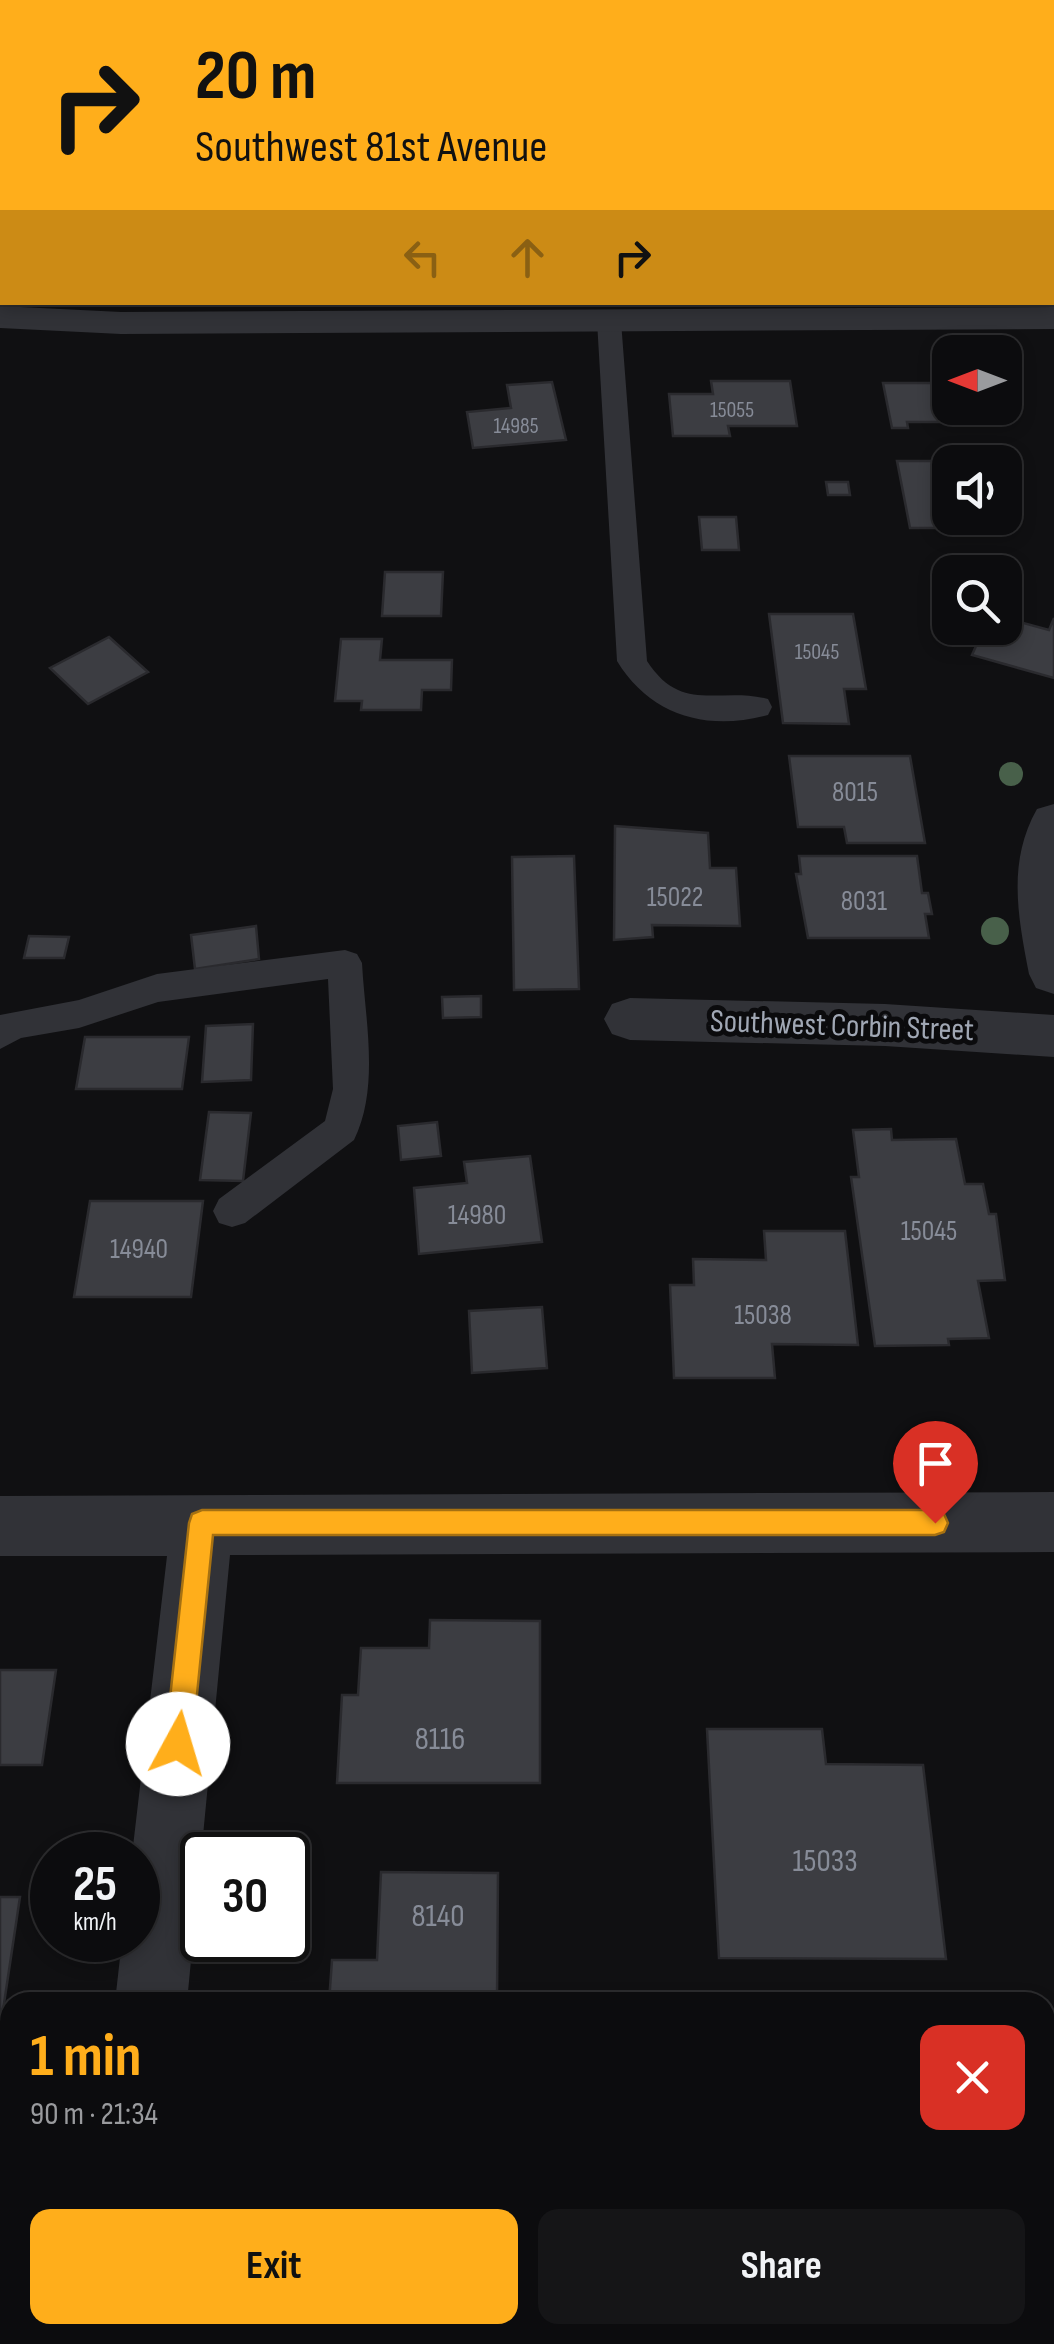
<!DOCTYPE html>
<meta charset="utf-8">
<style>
:root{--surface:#0c0c0e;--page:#151517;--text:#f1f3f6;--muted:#9a9b9e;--line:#2c2c2e;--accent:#ffae1b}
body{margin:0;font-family:"Sofia Sans Condensed",sans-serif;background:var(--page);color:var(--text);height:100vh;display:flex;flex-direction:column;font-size:38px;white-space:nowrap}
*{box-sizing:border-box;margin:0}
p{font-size:32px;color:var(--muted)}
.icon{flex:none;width:55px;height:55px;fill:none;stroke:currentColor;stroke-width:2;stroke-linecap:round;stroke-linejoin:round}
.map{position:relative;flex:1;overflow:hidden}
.drawer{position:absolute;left:0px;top:1992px;width:1055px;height:352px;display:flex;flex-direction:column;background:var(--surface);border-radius:30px 30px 0 0;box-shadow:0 5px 15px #0003,0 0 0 2px var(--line)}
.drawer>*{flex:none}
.guide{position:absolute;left:0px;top:0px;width:1055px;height:305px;box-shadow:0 5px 15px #0003,0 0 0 2px var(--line);background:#ffae1b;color:#111;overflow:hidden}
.needle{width:65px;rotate:270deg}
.buttons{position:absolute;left:932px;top:335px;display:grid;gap:20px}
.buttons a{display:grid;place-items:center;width:90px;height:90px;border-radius:20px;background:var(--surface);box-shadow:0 5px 15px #0003,0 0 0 2px var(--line);font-size:50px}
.speed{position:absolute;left:30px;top:1832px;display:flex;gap:20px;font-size:50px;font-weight:700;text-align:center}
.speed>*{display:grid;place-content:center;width:130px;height:130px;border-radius:50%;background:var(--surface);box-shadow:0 5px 15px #0003,0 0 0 2px var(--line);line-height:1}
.speed small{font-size:25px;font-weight:400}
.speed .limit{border:5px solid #111;border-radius:15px;background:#fff;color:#111}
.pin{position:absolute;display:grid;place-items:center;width:85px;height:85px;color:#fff;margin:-102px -42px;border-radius:50% 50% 50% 0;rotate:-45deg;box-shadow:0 0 10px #0007}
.pin .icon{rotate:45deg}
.me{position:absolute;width:110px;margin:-55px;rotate:6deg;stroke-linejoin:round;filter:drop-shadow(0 0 8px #0008)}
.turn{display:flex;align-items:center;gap:35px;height:210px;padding:0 30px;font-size:45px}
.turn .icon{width:130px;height:130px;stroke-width:2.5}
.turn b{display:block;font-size:70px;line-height:85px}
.lanes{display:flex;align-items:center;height:95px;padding:0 30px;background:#0003;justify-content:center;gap:50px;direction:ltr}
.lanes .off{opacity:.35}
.round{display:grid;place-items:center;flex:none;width:105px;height:105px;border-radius:20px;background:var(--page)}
.summary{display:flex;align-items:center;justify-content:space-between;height:170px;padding:0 30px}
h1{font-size:60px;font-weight:700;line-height:75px;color:var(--accent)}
.action{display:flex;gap:20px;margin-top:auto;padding:20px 30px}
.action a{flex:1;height:115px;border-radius:20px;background:var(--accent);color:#111;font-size:40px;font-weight:700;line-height:115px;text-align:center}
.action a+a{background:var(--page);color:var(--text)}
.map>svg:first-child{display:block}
.green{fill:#1a221b}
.building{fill:#3c3d42;stroke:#2a2a2e;stroke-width:2.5}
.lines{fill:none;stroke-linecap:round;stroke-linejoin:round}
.lane{fill:#313237;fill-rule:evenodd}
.street{fill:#313237;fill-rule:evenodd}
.tree{fill:#48604a}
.route{fill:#ffae1b;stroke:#a67112;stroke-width:2.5}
.labels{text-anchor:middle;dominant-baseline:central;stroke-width:10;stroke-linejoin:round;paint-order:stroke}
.far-number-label{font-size:22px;fill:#878c98}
.number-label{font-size:28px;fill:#878c98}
.street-label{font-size:32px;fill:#a0a7b4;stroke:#0b0b0d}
.near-number-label{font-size:32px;fill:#878c98}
</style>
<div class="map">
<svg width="1054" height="2344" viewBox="0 0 1054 2344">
<rect width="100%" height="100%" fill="#101012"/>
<!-- green -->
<polygon class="green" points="142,0 959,0 960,2 147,2"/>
<!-- building -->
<g class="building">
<polygon points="711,381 790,381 797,426 728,426 730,436 673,436 669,394 713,394"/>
<polygon points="552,382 566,440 473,448 467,412 511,408 507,385"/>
<polygon points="883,383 941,383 950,422 907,422 908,428 892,428"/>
<polygon points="897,461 994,461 950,462 950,518 1005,518 1005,506 1010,528 910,528"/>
<polygon points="826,482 848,482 850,495 828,495"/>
<polygon points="699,517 736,517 739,550 702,550"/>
<polygon points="385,572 443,572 441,616 382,616"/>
<polygon points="769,614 853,614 866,689 844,689 849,724 783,723"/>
<polygon points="1005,618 1049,630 1054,618 1054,678 972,655 984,628 1005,628"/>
<polygon points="109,637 148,672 88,704 50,668"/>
<polygon points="341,639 382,639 380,660 452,660 451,690 422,690 421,710 361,710 362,701 335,701"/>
<polygon points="789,756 910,756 925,843 847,843 844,827 798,827"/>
<polygon points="615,826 708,833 710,868 736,868 740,926 652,925 653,937 614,940"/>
<polygon points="574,856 579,989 514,990 512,857"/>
<polygon points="799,856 917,856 922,893 928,893 932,914 925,914 929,938 808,938 796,874 801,874"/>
<polygon points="256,926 259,959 195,969 191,935"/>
<polygon points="29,936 69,937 64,958 24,958"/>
<polygon points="481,996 481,1017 443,1018 442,997"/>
<polygon points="253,1024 251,1080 202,1082 206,1026"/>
<polygon points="85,1037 189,1037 182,1089 76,1089"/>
<polygon points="209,1112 251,1113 243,1181 200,1180"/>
<polygon points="437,1122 441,1156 401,1160 398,1126"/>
<polygon points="891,1129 892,1140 956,1139 965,1184 983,1184 989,1214 996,1214 1005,1280 978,1281 989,1338 948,1339 949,1345 875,1346 851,1177 859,1177 853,1130"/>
<polygon points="530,1156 542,1242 419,1254 414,1188 467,1183 464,1162"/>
<polygon points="90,1201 203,1201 191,1297 74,1297"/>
<polygon points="764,1231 845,1231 858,1345 772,1344 775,1378 674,1378 670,1285 694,1285 693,1259 766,1260"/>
<polygon points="542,1307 547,1368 472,1373 469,1311"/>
<polygon points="430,1620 540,1621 540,1783 337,1783 342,1695 358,1695 361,1648 429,1648"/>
<polygon points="0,1670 56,1670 42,1765 0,1765"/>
<polygon points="707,1729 822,1729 826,1764 923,1765 946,1959 719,1958"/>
<polygon points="381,1872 498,1873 497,2002 329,2002 332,1960 377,1960"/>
<polygon points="0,1897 20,1897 2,2017 0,2017"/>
<polygon points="287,2335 490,2335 490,2344 286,2344"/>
<polygon points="718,2335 826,2335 827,2344 718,2344"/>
</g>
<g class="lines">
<!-- lane -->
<g class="lane">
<path d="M 609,314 L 621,321 L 647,661 C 682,715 719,686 768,699 L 772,707 L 768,715 C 706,732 650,715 617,661 L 597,321 Z"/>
<path d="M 345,950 L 357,954 L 362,963 C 365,1020 380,1087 354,1140 L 245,1223 L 232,1227 L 219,1223 L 213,1211 L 219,1199 L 325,1121 L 333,1089 L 328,979 L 158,1002 L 79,1028 L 21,1038 L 0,1049 L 0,1015 L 79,1000 L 157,974 Z"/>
</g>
<!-- street -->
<g class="street">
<polygon points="0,306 121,312 1054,307 1054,329 121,334 0,328"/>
<path d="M 1054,804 L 1054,994 L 1036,988 L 1029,974 C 1018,917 1007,862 1037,809 Z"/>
<polygon points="630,998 885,1004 1054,1015 1054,1057 885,1046 630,1040 612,1034 604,1019 612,1004"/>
<polygon points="1054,1492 1054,1552 230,1555 187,2002 115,2002 122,1940 138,1940 138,1855 132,1855 167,1556 0,1556 0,1496"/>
<polygon points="32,2335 112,2335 109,2344 29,2344"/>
</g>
</g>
<!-- trees -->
<g class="tree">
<circle cx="1011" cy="774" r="12"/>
<circle cx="995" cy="931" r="14"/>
</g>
<!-- route -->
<polygon class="route" points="202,1510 935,1510 944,1514 948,1523 944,1532 935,1535 213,1535 192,1744 188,1754 178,1758 169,1754 165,1744 189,1523 192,1514"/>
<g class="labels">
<!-- far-number labels -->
<g class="far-number-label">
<text x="732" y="410">15055</text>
<text x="516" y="426">14985</text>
<text x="817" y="652">15045</text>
</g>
<!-- number labels -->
<g class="number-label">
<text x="855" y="792">8015</text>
<text x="675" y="897">15022</text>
<text x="864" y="901">8031</text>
<text x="477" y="1215">14980</text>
<text x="929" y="1231">15045</text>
<text x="139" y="1249">14940</text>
<text x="763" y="1315">15038</text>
</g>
<!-- street labels -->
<g class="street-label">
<text transform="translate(842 1026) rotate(2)">Southwest Corbin Street</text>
</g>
<!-- near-number labels -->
<g class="near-number-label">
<text x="440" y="1739">8116</text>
<text x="825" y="1861">15033</text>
<text x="438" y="1916">8140</text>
</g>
</g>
</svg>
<div class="buttons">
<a><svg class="needle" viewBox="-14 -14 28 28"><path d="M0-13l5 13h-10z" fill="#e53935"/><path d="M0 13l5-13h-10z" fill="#9a9b9e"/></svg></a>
<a><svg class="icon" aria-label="sound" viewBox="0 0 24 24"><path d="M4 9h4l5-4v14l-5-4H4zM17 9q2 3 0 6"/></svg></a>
<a><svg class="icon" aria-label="search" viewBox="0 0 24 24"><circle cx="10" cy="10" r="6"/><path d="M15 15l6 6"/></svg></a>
</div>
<div class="speed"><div>25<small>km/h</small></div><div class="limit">30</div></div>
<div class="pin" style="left:935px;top:1523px;background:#d93025"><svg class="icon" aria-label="arrive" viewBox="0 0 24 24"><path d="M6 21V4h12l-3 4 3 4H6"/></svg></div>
<svg class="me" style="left:178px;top:1744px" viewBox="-20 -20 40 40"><circle r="19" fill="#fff"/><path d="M0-13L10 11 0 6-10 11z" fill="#ffae1b"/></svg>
<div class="guide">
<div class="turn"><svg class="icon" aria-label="right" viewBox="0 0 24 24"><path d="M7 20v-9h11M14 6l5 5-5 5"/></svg><div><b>20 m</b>Southwest 81st Avenue</div></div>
<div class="lanes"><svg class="icon off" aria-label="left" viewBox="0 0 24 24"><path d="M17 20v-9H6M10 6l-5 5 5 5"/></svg><svg class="icon off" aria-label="ahead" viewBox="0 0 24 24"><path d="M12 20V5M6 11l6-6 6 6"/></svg><svg class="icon" aria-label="right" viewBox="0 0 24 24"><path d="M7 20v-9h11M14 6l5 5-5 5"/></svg></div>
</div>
<section class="drawer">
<div class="summary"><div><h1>1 min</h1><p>90 m · 21:34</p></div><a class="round" style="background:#d93025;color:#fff"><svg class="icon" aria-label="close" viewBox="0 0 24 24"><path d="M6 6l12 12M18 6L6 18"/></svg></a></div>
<div class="action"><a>Exit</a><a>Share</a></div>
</section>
</div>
